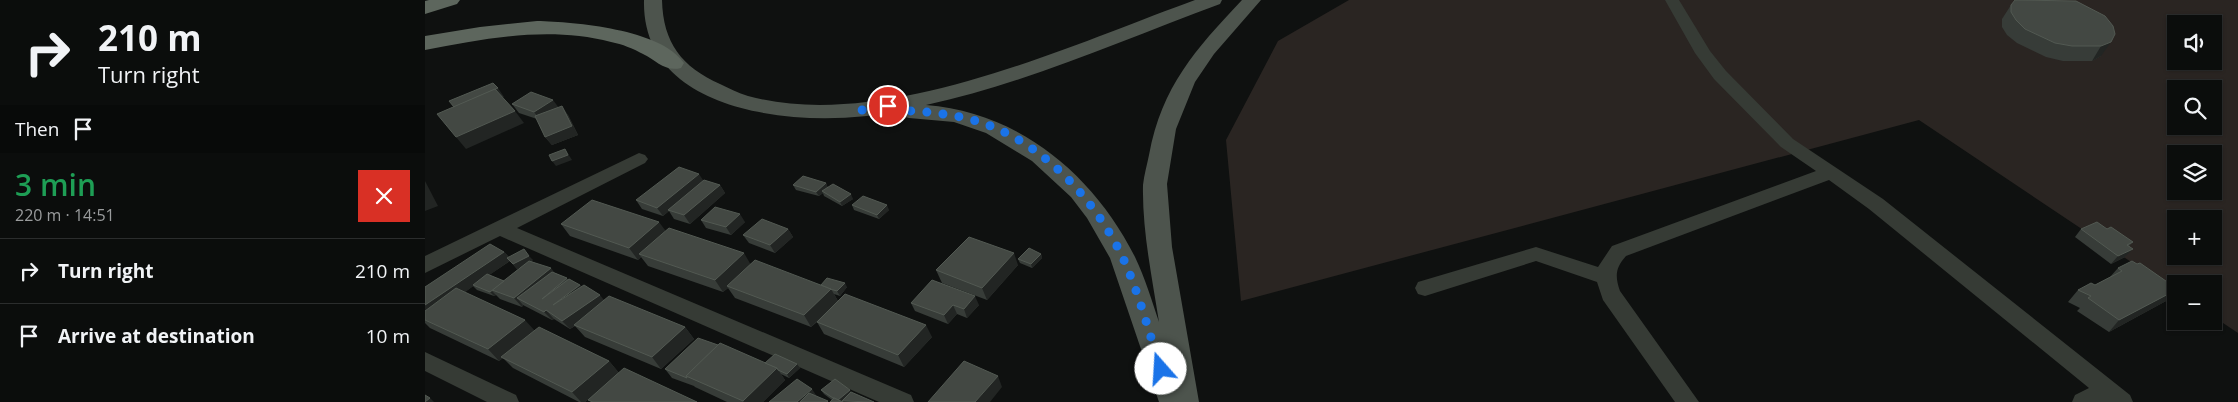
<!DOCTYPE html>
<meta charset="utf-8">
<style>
:root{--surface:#0b0d0c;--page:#191b1a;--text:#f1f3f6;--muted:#9a9c9d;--line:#2b2d2d}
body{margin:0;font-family:"Open Sans",sans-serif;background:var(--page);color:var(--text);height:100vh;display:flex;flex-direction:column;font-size:19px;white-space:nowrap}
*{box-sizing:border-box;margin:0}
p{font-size:16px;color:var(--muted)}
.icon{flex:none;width:28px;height:28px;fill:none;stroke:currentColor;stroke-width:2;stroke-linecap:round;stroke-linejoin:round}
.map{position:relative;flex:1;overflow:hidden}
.details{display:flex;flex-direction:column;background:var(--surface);width:425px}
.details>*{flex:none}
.banner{background:#0b0d0c;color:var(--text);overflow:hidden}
.controls{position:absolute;left:1742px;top:15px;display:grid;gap:10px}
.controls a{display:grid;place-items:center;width:55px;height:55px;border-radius:0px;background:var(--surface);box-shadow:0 1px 4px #0004,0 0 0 1px var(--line);font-size:25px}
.pin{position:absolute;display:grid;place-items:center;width:42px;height:42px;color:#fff;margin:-21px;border:2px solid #fff;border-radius:50%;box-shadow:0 1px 5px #0007}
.me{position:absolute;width:55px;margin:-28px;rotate:341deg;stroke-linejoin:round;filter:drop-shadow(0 0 4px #0008)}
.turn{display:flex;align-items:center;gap:18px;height:105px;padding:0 15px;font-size:22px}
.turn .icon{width:65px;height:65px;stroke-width:2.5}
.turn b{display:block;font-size:35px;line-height:42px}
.then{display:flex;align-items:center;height:48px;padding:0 15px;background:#0003;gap:10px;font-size:19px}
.round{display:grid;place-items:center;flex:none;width:52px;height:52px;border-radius:0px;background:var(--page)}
.summary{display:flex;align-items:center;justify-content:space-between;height:85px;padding:0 15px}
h1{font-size:30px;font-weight:600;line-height:38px;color:#1e9e55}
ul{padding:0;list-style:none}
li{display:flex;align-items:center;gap:15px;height:65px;padding:0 15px;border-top:1px solid var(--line)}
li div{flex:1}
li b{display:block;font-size:19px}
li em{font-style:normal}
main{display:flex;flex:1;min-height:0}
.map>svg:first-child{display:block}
.green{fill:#2a2522;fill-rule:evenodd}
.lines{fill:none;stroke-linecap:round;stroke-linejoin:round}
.minor{fill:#363b35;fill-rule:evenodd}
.major{fill:#4d544d;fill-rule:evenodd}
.highway{fill:#5d665d;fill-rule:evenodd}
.wall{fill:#373c38;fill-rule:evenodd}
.shaded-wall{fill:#222523}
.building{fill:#434843;stroke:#525952}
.route{stroke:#1a73e8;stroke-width:9;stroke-dasharray:0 16.2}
</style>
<main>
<section class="details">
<div class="banner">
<div class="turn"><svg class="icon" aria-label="right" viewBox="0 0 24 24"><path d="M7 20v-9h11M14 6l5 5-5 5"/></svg><div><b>210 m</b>Turn right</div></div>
<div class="then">Then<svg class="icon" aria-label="arrive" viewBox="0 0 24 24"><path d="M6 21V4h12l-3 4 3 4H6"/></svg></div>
</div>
<div class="summary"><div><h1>3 min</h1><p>220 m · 14:51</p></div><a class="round" style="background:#d93025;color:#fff"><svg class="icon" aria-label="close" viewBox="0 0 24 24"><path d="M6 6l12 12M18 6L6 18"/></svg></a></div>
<ul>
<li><svg class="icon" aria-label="right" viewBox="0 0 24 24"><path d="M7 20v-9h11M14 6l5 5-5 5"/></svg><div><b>Turn right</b></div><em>210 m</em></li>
<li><svg class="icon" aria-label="arrive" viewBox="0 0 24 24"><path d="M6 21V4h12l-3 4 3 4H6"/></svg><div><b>Arrive at destination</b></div><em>10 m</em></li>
</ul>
</section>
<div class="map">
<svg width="1813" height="402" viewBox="0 0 1813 402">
<rect width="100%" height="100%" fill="#0f1110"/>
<!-- green -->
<path class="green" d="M 924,0 L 1813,0 L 1813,333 L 1789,317 L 1789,284 L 1751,284 L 1751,292 L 1494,120 L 816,301 L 801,140 L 853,41 ZM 1751,24 L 1789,24 L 1789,61 L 1751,61 ZM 1751,89 L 1789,89 L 1789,126 L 1751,126 ZM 1751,154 L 1789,154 L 1789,191 L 1751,191 ZM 1751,219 L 1789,219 L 1789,256 L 1751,256 Z"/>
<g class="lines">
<!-- minor -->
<g class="minor">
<path d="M 1240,0 L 1254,0 L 1285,51 L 1301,71 L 1368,139 L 1458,199 L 1705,395 L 1708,402 L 1647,402 L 1650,395 L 1664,388 L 1444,209 L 1404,180 L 1201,256 C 1190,268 1190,277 1195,291 L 1274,402 L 1250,402 L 1178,300 L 1172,282 L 1111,261 L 1000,296 L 993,294 L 990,288 L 993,282 L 1111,247 L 1173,267 L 1187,246 L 1391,171 L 1356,147 L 1289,79 L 1270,53 Z"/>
<polygon points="214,153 220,155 223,159 220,163 92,228 486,395 489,402 454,402 75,236 0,273 0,256"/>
<polygon points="0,352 91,395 94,402 62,402 0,371"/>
</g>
<!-- major -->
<path class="major" d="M 219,0 L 237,0 C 238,43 257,67 295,84 C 304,88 313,93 323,96 C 458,133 643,46 770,0 L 797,0 L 795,4 C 698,40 602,83 501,105 C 594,112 669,175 710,257 C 720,278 727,301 734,322 C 727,277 717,230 718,185 C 719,175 722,165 724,155 C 737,86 770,50 817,0 L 836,0 L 789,54 L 770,82 L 751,129 L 742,184 L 747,247 L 774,402 L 734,402 L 685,258 L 662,218 L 646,197 L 607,161 L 561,133 L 529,122 L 484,118 L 476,116 L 473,111 C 389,129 216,120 219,0 Z"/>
<!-- highway -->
<g class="highway">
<polygon points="4,0 35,0 32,4 0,14 0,1"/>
<path d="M 112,21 C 150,22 236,29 259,63 L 256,68 C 240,72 232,61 218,54 C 209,49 197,44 186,42 C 125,26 61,38 0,50 L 0,36 L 55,27 Z"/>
</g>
</g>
<!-- wall -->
<g class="wall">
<polygon points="1586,5 1680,16 1676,56 1667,61 1638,61 1621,57 1592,43 1582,35 1577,27 1577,19"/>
<polygon points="87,104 134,108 143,115 153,135 127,145 120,137 112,119 94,113"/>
<polygon points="278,181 295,185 300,193 265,224 249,219 244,211 238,216 217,209 211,200"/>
<polygon points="401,183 403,188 428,199 417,206 399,196 398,193 394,196 371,190 368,185"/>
<polygon points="427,205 464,210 454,219 429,210"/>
<polygon points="276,220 320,222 306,235 281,228"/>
<polygon points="136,224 240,231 326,264 396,285 422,287 415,296 409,294 413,301 507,337 479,367 399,334 392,322 386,327 310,298 303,288 298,292 223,266 216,257 213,260 145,236"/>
<polygon points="363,229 368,237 350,253 324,243 318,235"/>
<polygon points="1656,229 1682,229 1708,242 1704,246 1700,257 1686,264 1650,237"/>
<path d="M 79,252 L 84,257 L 108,260 L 106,261 L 155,285 L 157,287 L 179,300 L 260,327 L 269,339 L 236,369 L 160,337 L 150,326 L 145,329 L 129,319 L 127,320 L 98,305 L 97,307 L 75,299 L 71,295 L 69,296 L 52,290 L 48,286 L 40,292 L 110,331 L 184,361 L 194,373 L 272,402 L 166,402 L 163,400 L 189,377 L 160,402 L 154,402 L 88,368 L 78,358 L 74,361 L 5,328 L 0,323 L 0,287 ZM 85,261 L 92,269 L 98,265 L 79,281 L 64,275 Z"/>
<polygon points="616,254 617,258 607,268 595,263 593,259"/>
<polygon points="593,265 562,300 517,283 511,270"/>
<polygon points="1693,268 1751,288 1751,290 1741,301 1684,332 1652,311 1655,308 1643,302 1653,290 1670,285 1685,277"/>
<polygon points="486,303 554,305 542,318 532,314 523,324 490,311"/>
<polygon points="340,363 372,364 375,368 364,378 356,374 360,380 338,402 302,402 270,387 269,386 247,378 240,369"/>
<polygon points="396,390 427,392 407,400 399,394"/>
</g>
<!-- shaded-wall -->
<g class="shaded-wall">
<polygon points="1686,42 1676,56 1667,61 1676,46"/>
<polygon points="73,88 79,97 36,115 29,107"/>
<polygon points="128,100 134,108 116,121 109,112"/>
<polygon points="137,106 143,115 153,135 127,145 120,137"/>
<polygon points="90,111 99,123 41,149 31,137"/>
<polygon points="140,149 147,160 131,166 127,161"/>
<polygon points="274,174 280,183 243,210 244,211 238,216 232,208"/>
<polygon points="0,181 13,206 0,211"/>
<polygon points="401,183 403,188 397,191 398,193 394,196 391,192"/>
<polygon points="295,185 300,193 265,224 259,215"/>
<polygon points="426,194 428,199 417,206 415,202"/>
<polygon points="462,205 464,210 454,219 452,215"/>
<polygon points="315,214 320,222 306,235 301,227"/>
<polygon points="234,222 243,234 214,254 216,257 213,260 204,248"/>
<polygon points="363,229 368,237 350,253 345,245"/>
<polygon points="1708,249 1700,257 1686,264 1693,256"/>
<polygon points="79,252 86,260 4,317 0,313 0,305"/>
<polygon points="319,253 326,265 302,286 303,288 298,292 290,280"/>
<polygon points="589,253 593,265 562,300 557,288"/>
<polygon points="616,254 617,258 607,268 606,264"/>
<polygon points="104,256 108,260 92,269 88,264"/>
<polygon points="126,268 133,277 92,298 98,305 97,307 89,298"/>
<polygon points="420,283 422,287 415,296 412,291"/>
<polygon points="155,285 162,293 128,305"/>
<polygon points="406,289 413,301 386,327 379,315"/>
<polygon points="1751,290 1741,301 1684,332 1694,320"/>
<polygon points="67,291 71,295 69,296 65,292"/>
<polygon points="175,295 182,304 145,329 137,321"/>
<polygon points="550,296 554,305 542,318 539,309"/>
<polygon points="528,305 532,314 523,324 519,315"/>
<polygon points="121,310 129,319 127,320 119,312"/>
<polygon points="100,320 111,332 76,357 78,358 74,361 63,349"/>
<polygon points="501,325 507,337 479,367 473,355"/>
<polygon points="260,327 269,339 236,369 227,357"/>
<polygon points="184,361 194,373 160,402 156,402 147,392"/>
<polygon points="372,364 375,368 364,378 362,374"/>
<polygon points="352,368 360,380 338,402 319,402 318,401"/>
<polygon points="573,376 577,387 565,402 550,402"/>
<polygon points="387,389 393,398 388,402 372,402"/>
<polygon points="425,390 428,394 418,402 411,401"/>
<polygon points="5,398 9,402 0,402"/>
</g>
<!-- building -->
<g class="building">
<polygon points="1590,0 1651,1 1680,16 1688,26 1690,34 1686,42 1676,46 1647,46 1630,43 1600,29 1591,20 1586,12 1586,5"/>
<polygon points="68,83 73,88 29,107 24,101"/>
<polygon points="70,89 90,111 31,137 12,114"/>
<polygon points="106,92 128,100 109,112 87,104"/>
<polygon points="137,106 147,126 120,137 110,116"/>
<polygon points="140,149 143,155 127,161 124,155"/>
<polygon points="254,167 274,174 232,208 211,200"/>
<polygon points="378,176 401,183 391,192 368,185"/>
<polygon points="279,180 295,185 259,215 243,210"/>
<polygon points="408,184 426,194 415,202 397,191"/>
<polygon points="438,196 462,205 452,215 427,205"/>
<polygon points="167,200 234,222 204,248 136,224"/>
<polygon points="290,207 315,214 301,227 276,220"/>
<polygon points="337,219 363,229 345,245 318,235"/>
<polygon points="1672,222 1682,229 1686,227 1708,242 1702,245 1708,249 1693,256 1656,229"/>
<polygon points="244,228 319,253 290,280 214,254"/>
<polygon points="544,237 589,253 557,288 511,270"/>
<polygon points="65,244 79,252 0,305 0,287"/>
<polygon points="604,248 616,254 606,264 593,259"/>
<polygon points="99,249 104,256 88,264 82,258"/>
<polygon points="330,260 406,289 379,315 302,286"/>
<polygon points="104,261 126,268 89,298 67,290"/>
<polygon points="1707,261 1712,264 1715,263 1751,288 1751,290 1694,320 1663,298 1666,296 1653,290 1666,283 1670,285 1697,271 1693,268"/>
<polygon points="127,272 142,278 117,299 144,279 155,285 128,305 159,285 175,295 137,321 121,310 119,312 92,298"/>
<polygon points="62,274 79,281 65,292 48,285"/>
<polygon points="402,278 420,283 412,291 405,289 406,289 396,285"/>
<polygon points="507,280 550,296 539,309 528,305 519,315 486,303"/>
<polygon points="31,288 100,320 63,349 0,320 0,311"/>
<polygon points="420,294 501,325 473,355 392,322"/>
<polygon points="184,296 260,327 227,357 149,325"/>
<polygon points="114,327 184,361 147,392 76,357"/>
<polygon points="273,338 293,345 261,376 262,378 240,369"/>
<polygon points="295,343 352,368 318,401 261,376"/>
<polygon points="350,354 372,364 362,374 353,370 352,368 340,363"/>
<polygon points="539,361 573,376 550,402 503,402"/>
<polygon points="199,368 272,402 168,402 163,400"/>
<polygon points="372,379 387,389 372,402 344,402"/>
<polygon points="410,379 425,390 413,400 409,398 408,398 396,390"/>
<polygon points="426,392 449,402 417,401"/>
<polygon points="384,393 403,401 402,402 375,402"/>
<polygon points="0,395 5,398 0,402"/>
<polygon points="409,398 418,402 405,402"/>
</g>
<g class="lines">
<!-- route -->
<path class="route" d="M 463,106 L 434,110 C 470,110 505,110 540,118 C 610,134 668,195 698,258 C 714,293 724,333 736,369"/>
</g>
</svg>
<div class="controls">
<a><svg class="icon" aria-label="sound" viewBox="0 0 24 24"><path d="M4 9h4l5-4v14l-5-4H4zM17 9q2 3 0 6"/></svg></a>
<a><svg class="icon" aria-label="search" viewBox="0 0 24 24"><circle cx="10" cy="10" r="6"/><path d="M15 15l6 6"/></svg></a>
<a><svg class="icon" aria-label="layers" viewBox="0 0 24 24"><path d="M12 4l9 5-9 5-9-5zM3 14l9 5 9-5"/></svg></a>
<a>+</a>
<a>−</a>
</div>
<div class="pin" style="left:463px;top:106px;background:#d93025"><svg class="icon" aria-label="arrive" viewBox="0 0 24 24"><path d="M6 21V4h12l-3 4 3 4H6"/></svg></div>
<svg class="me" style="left:736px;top:369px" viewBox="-20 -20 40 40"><circle r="19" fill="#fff"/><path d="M0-13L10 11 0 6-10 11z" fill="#1a73e8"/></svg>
</div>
</main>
